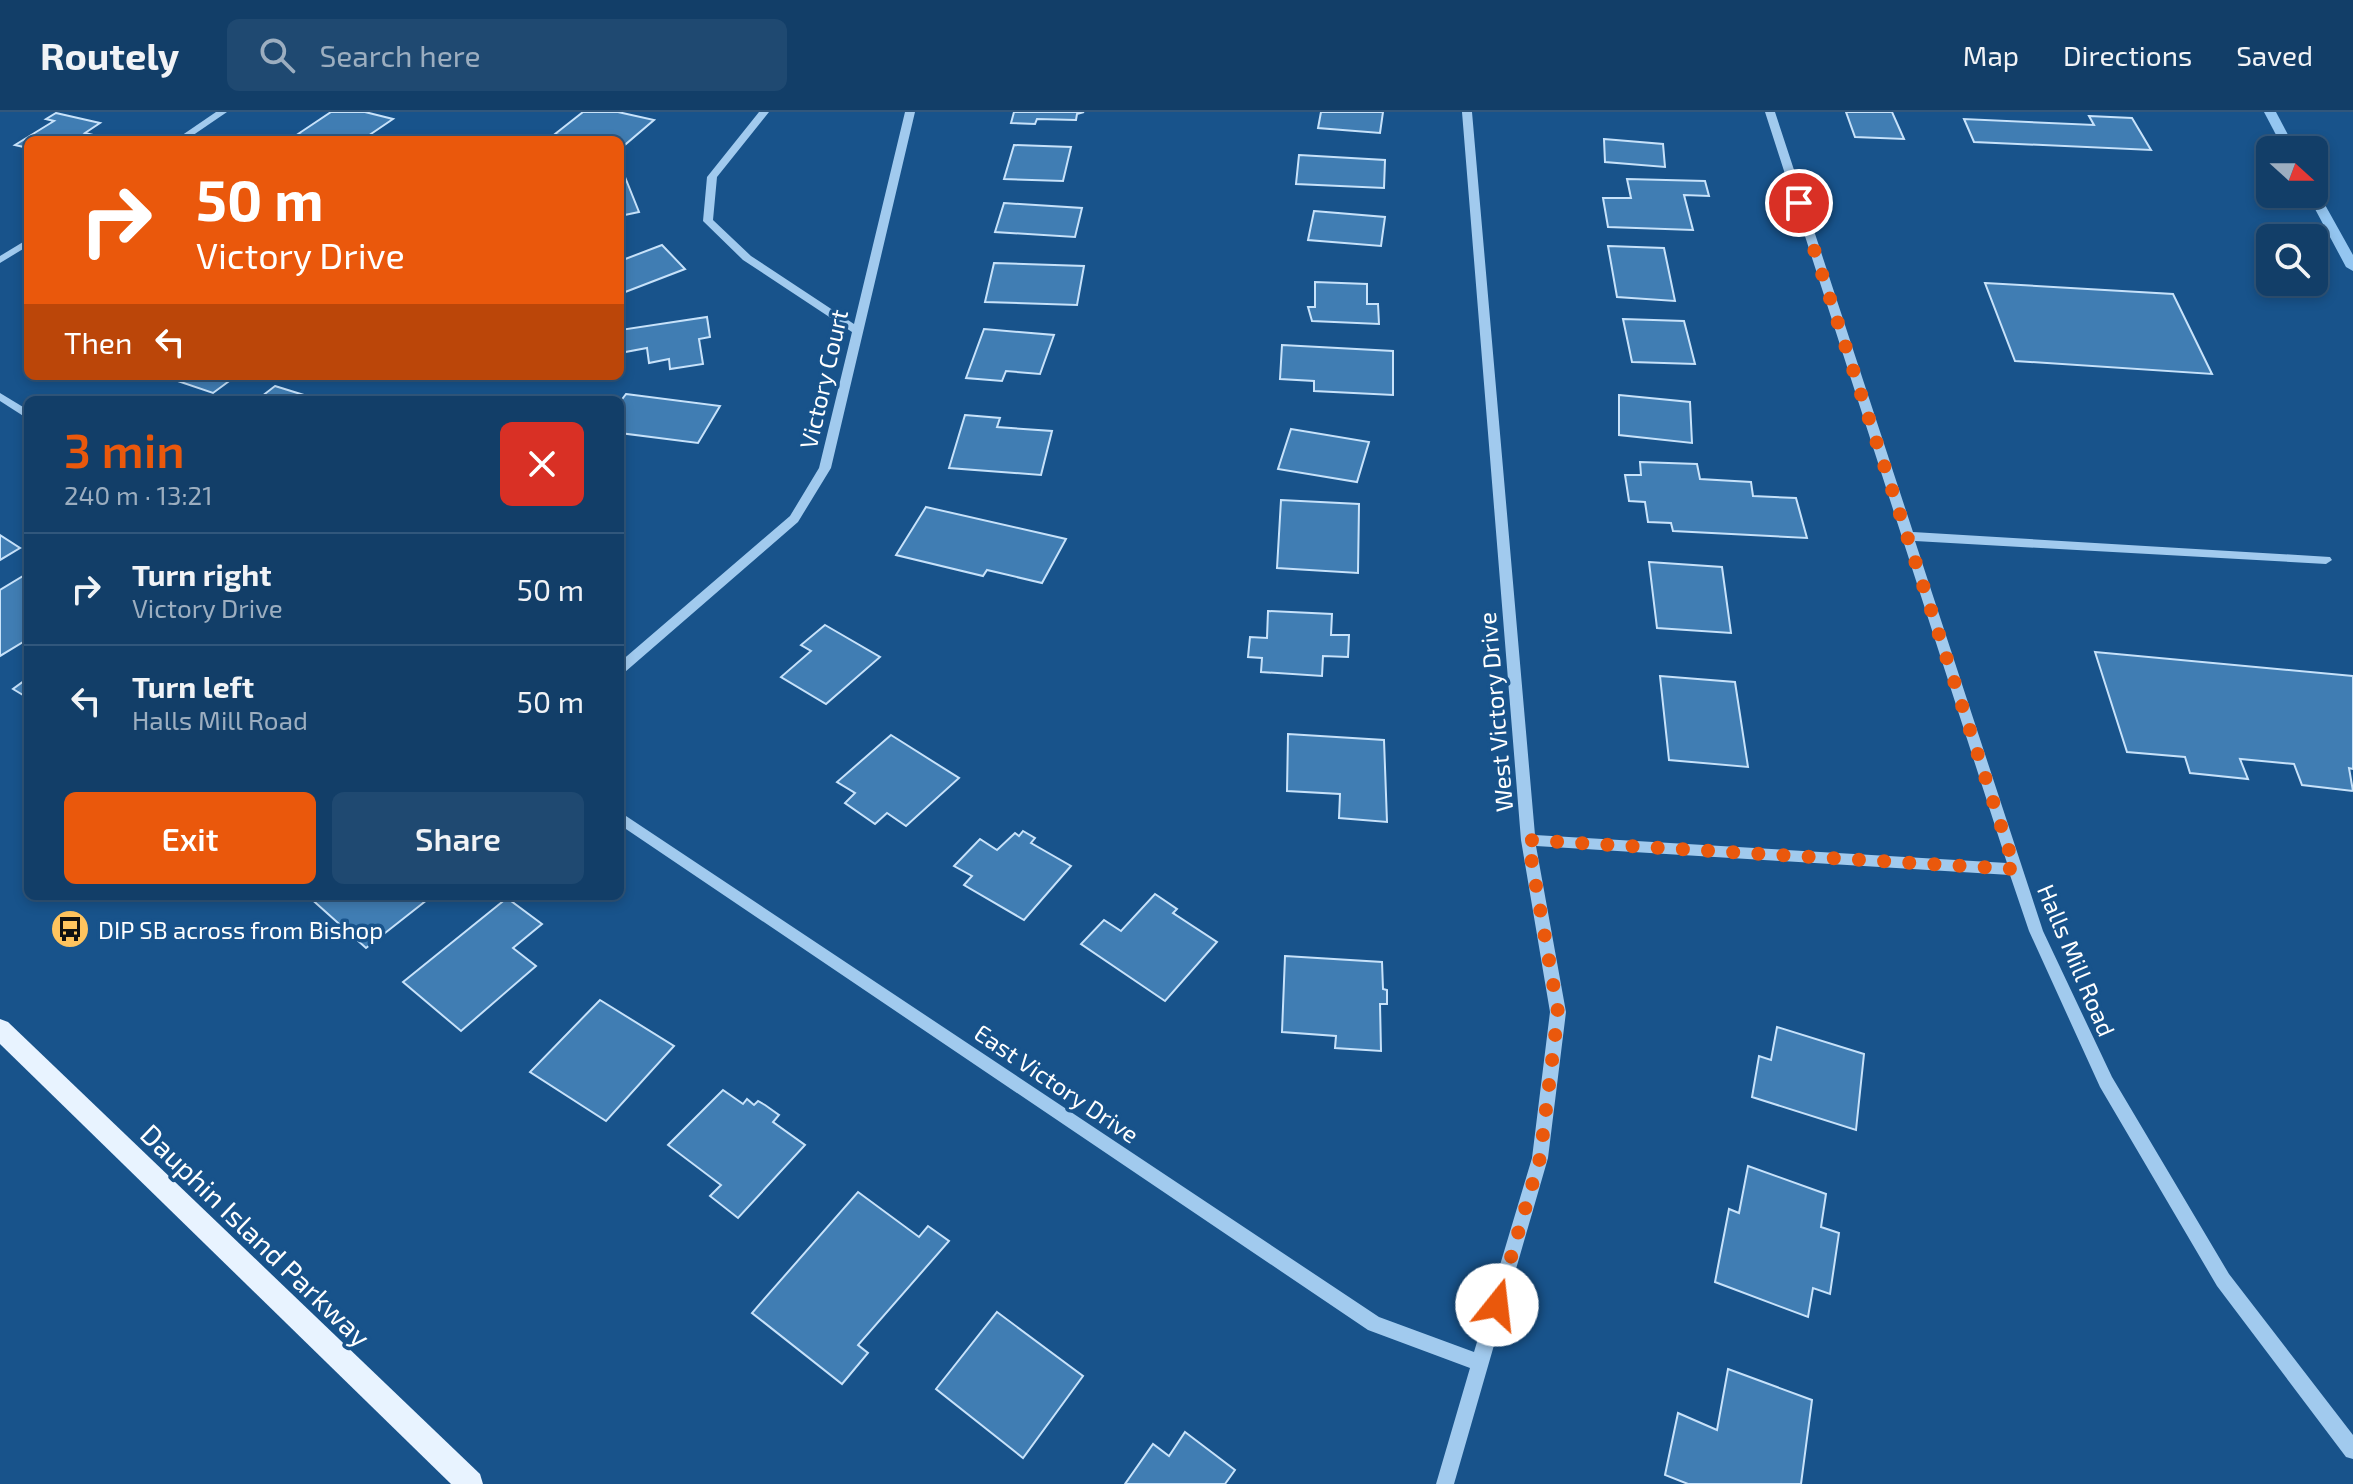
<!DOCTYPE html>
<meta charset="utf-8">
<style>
:root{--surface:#123e68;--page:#1f4971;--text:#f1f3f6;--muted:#9caec0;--line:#31577c;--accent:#ea580c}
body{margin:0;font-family:"Exo 2",sans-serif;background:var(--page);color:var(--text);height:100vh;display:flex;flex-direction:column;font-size:30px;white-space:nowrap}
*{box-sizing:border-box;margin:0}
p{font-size:26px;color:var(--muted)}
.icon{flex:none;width:44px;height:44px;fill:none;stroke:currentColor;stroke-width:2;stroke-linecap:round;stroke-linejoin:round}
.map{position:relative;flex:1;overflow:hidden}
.panel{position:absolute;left:24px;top:284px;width:600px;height:504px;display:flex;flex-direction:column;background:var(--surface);border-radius:12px;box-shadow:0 4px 12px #0003,0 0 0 2px var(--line)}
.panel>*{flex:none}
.banner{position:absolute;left:24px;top:24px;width:600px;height:244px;border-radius:12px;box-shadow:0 4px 12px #0003,0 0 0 2px var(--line);background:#ea580c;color:#fff;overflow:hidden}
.needle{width:52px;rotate:111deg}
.buttons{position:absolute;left:2256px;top:24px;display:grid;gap:16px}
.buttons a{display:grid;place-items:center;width:72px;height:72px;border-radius:12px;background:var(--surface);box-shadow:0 4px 12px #0003,0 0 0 2px var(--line);font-size:40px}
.pin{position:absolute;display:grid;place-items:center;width:68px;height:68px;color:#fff;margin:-34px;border:4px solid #fff;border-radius:50%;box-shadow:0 2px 8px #0007}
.me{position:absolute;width:88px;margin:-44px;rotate:16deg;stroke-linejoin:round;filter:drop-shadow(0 0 6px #0008)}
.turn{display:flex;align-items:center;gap:28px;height:168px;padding:0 40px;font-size:36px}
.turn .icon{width:104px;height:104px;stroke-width:2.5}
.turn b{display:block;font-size:56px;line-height:68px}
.then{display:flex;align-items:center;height:76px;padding:0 40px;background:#0003;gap:16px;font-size:30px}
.round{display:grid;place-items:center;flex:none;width:84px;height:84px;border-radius:12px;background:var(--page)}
.head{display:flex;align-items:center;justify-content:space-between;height:136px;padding:0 40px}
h1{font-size:48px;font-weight:600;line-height:60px;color:var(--accent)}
.primary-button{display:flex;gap:16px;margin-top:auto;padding:16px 40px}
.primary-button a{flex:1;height:92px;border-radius:12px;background:var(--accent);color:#fff;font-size:32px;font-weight:600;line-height:92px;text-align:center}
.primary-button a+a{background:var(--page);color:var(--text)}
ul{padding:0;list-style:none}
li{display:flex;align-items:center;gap:24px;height:112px;padding:0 40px;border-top:2px solid var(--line)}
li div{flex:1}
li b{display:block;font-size:30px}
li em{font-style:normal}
header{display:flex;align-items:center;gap:48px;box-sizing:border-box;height:112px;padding:0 40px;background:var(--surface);border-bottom:2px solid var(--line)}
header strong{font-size:38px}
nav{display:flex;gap:44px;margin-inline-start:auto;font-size:28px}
.search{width:560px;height:72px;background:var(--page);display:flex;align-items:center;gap:20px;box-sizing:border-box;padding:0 28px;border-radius:12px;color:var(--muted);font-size:30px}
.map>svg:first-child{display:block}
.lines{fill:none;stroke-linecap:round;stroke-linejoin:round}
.stream{fill:#94c6f1;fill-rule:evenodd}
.building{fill:#407db3;stroke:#c7e2fa;stroke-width:2}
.minor{fill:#a1caee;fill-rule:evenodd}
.major{fill:#e8f3ff;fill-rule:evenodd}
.route{stroke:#ea580c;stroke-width:14;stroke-dasharray:0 25.2}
.labels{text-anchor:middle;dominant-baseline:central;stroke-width:7;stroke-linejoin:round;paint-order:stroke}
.street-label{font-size:24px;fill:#fff;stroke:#18538b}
.poi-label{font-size:24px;fill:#fff;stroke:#18538b;text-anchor:start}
.near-street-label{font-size:28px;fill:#fff;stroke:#18538b}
</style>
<header>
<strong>Routely</strong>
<div class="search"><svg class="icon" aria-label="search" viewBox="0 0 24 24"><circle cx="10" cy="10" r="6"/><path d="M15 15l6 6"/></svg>Search here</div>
<nav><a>Map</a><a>Directions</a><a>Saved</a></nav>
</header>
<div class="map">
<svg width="2353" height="1372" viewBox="0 0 2353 1372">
<rect width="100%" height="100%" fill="#18538b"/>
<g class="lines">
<!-- stream -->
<g class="stream">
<polygon points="2264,0 2276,0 2296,38 2284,38"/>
<polygon points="2314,79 2319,82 2353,143 2353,159 2346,155 2307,82 2314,82"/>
</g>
</g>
<!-- building -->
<g class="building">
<polygon points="331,0 365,0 393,7 362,28 320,28 298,22"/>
<polygon points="583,0 618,0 654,8 620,37 620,28 578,28 555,22"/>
<polygon points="1014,0 1084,0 1077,2 1076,8 1037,7 1035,12 1011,11"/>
<polygon points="1321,0 1383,0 1380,21 1318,16"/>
<polygon points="1846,0 1892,0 1904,27 1855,25"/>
<polygon points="56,1 100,11 85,21 93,23 85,28 28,28 28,36 15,33 54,9 46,7"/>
<polygon points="2089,4 2132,6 2151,38 1974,30 1964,7 2094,13"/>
<polygon points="1604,27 1663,32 1665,55 1605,50"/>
<polygon points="1014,33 1071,35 1063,69 1004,67"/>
<polygon points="1299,43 1385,48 1384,76 1296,72"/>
<polygon points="625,65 639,100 620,104 620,66"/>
<polygon points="1627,67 1705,69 1709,84 1684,83 1693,118 1608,115 1603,86 1631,86"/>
<polygon points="1004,91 1082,96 1075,125 995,120"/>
<polygon points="1314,99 1385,105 1381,134 1308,128"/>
<polygon points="662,133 685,157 620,182 620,149"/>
<polygon points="1608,134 1664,136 1675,189 1617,185"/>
<polygon points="994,151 1084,154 1077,193 985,190"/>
<polygon points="1315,170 1367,172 1367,192 1378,192 1379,212 1312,209 1308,195 1315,195"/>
<polygon points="1985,171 2173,182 2212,262 2015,249"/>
<polygon points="707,205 710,225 699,227 703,252 670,257 669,247 649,251 647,236 620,241 620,218"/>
<polygon points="1623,207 1684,209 1695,252 1632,250"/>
<polygon points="984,217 1054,223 1040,262 1006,259 1002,269 966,266"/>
<polygon points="1282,233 1393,239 1393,283 1314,279 1314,269 1280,267"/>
<polygon points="163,264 236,264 213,281"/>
<polygon points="275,274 320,288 257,288"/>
<polygon points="626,282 720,294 698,331 620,321 620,290"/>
<polygon points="1619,283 1690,290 1692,331 1619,323"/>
<polygon points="965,303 1000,306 997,315 1052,319 1041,363 949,356"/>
<polygon points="1291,317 1369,330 1357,370 1278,357"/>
<polygon points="1640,350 1697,352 1700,367 1751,370 1753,384 1796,386 1807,426 1673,419 1671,411 1648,410 1645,390 1629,389 1625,363 1641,363"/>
<polygon points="1281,388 1359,392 1358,461 1277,456"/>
<polygon points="926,395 1066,427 1042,471 987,458 983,464 896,443"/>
<polygon points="0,423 20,436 0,448"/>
<polygon points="1649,450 1722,455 1731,521 1657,516"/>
<polygon points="28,461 28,527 0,544 0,478"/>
<polygon points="1268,499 1332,502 1331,523 1349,523 1348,545 1323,544 1322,564 1261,560 1262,546 1248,545 1250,525 1267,526"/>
<polygon points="825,513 880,545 826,592 781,565 811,539 801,533"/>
<polygon points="2095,540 2353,564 2353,657 2349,656 2353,679 2302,673 2294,652 2240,647 2248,667 2190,661 2185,645 2127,640"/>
<polygon points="1660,564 1735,570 1748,655 1669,648"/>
<polygon points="28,566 28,586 13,577"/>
<polygon points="1288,622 1384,628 1387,710 1339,706 1340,682 1287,679"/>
<polygon points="891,623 959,666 906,714 887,701 875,712 845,691 855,681 837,670"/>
<polygon points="1023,719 1035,726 1031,731 1071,754 1024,808 964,773 972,764 954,754 980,727 997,738 1015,721 1019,724"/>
<polygon points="1155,782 1177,797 1173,801 1217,830 1165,889 1081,832 1104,808 1121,819"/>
<polygon points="308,784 432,784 366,836"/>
<polygon points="507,786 542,812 513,836 536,854 461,919 403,870"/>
<polygon points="1285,844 1382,850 1383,877 1387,878 1387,892 1380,892 1381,939 1335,936 1336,924 1282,920"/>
<polygon points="600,888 674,934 606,1009 530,960"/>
<polygon points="1777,915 1864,942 1856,1018 1752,985 1759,944 1771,948"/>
<polygon points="723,978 743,992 747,987 754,993 758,989 765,993 779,1003 773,1010 805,1033 738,1106 710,1084 721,1073 668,1033"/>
<polygon points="1748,1054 1826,1082 1821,1115 1839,1121 1830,1182 1813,1176 1808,1205 1715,1170 1729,1097 1739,1101"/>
<polygon points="858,1080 919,1125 928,1114 949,1129 858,1233 868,1241 842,1272 752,1201"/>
<polygon points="997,1200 1083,1264 1023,1346 936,1277"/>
<polygon points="1728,1257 1812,1288 1801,1372 1688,1372 1665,1363 1678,1301 1717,1318"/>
<polygon points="1185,1320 1235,1358 1225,1372 1125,1372 1153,1332 1169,1344"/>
</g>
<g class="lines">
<!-- minor -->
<g class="minor">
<polygon points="216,0 227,0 186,28 175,28"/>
<polygon points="759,0 769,0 717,65 713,108 751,144 854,212 905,0 915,0 831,356 798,410 625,560 620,562 620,550 790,404 819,356 852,220 743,148 703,109 707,65"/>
<polygon points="1462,0 1472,0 1535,723 2007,751 1765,0 1775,0 1913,420 2330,445 2332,448 2326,452 1915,429 2043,819 2112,965 2229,1162 2353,1323 2353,1347 2346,1345 2217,1174 2100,975 2029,819 2010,763 1536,734 1566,900 1548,1046 1454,1372 1436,1372 1470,1256 1368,1218 620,713 620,700 1379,1205 1474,1240 1532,1046 1550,900 1521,728"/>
<polygon points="28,127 28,134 0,151 0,144"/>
<polygon points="0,281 28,298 28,307 0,289"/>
</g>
<!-- major -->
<polygon class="major" points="0,907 8,910 480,1362 483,1372 451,1372 0,932"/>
</g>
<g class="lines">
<!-- route -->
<polyline class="route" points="1497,1193 1540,1046 1558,900 1528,728 2015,757 1799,91"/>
</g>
<!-- icons -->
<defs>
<g id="bus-disc" transform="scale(2)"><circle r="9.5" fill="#ffc45e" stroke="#18538b"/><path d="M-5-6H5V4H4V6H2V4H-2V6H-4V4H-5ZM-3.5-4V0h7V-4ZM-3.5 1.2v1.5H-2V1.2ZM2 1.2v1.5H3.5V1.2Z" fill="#111"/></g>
</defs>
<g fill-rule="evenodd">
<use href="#bus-disc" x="70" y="817"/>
</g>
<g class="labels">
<!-- street labels -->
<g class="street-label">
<text transform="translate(823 267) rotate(-77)">Victory Court</text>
<text transform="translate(1495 600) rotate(-95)">West Victory Drive</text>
<text transform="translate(2077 848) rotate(67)">Halls Mill Road</text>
<text transform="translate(1057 971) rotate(34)">East Victory Drive</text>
</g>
<!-- poi labels -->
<g class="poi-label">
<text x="98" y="817">DIP SB across from Bishop</text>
</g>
<!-- near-street labels -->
<g class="near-street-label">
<text transform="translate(256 1123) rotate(44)">Dauphin Island Parkway</text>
</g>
</g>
</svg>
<div class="buttons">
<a><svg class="needle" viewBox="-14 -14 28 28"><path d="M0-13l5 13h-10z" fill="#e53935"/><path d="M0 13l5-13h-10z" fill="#9caec0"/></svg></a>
<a><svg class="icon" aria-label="search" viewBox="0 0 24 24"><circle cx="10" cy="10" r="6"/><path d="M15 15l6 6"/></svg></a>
</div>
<div class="pin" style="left:1799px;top:91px;background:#d93025"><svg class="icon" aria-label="arrive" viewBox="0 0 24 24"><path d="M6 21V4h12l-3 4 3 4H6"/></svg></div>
<svg class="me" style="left:1497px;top:1193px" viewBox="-20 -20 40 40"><circle r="19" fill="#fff"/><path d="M0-13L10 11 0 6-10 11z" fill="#ea580c"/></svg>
<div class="banner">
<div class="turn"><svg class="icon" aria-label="right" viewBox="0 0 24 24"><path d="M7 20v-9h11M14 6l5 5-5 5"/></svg><div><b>50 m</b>Victory Drive</div></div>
<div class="then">Then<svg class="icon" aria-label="left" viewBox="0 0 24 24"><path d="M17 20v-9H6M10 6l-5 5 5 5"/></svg></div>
</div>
<section class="panel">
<div class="head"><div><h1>3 min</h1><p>240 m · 13:21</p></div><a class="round" style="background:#d93025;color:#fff"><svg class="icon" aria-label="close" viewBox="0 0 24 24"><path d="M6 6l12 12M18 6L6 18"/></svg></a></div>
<ul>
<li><svg class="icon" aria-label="right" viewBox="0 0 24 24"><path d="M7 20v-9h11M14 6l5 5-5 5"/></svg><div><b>Turn right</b><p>Victory Drive</p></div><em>50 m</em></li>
<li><svg class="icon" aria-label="left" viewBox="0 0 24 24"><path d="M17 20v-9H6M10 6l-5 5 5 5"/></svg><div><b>Turn left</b><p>Halls Mill Road</p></div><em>50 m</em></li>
</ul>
<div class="primary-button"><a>Exit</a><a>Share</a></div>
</section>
</div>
